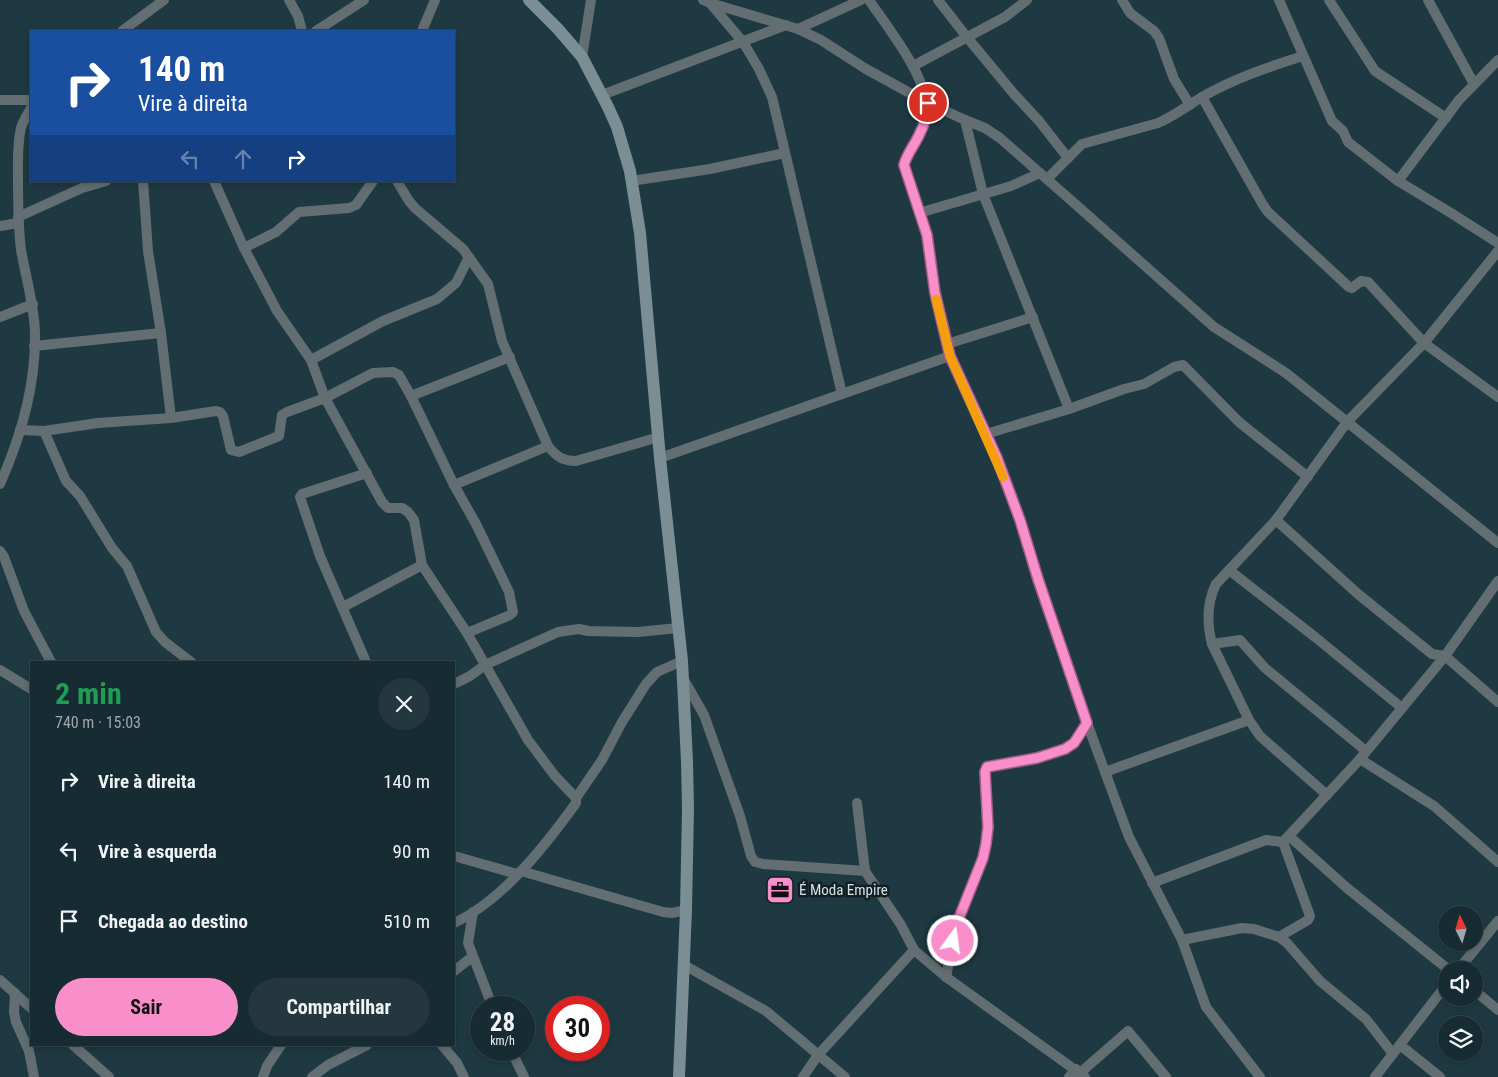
<!DOCTYPE html>
<html lang="pt">
<meta charset="utf-8">
<style>
:root{--surface:#172b32;--page:#24373e;--text:#f1f3f6;--muted:#9ea7ac;--line:#36474d;--accent:#f98fca}
body{margin:0;font-family:"Roboto Condensed",sans-serif;background:var(--page);color:var(--text);height:100vh;display:flex;flex-direction:column;font-size:19px;white-space:nowrap}
*{box-sizing:border-box;margin:0}
p{font-size:16px;color:var(--muted)}
.icon{flex:none;width:28px;height:28px;fill:none;stroke:currentColor;stroke-width:2;stroke-linecap:round;stroke-linejoin:round}
.map{position:relative;flex:1;overflow:hidden}
.drawer{position:absolute;left:30px;top:661px;width:425px;height:385px;display:flex;flex-direction:column;background:var(--surface);border-radius:0px;box-shadow:0 2px 8px #0003,0 0 0 1px var(--line)}
.drawer>*{flex:none}
.top-card{position:absolute;left:30px;top:30px;width:425px;height:152px;border-radius:0px;box-shadow:0 2px 8px #0003,0 0 0 1px var(--line);background:#1a4fa0;color:#fff;overflow:hidden}
.needle{width:32px;rotate:355deg}
.tools{position:absolute;left:1438px;top:906px;display:grid;gap:10px}
.tools a{display:grid;place-items:center;width:45px;height:45px;border-radius:50%;background:var(--surface);box-shadow:0 2px 8px #0003,0 0 0 1px var(--line);font-size:25px}
.speed{position:absolute;left:470px;top:996px;display:flex;gap:10px;font-size:25px;font-weight:700;text-align:center}
.speed>*{display:grid;place-content:center;width:65px;height:65px;border-radius:50%;background:var(--surface);box-shadow:0 2px 8px #0003,0 0 0 1px var(--line);line-height:1}
.speed small{font-size:12px;font-weight:400}
.speed .limit{border:8px solid #d22;background:#fff;color:#111}
.pin{position:absolute;display:grid;place-items:center;width:42px;height:42px;color:#fff;margin:-21px;border:2px solid #fff;border-radius:50%;box-shadow:0 1px 5px #0007}
.me{position:absolute;width:55px;margin:-28px;rotate:14deg;stroke-linejoin:round;filter:drop-shadow(0 0 4px #0008)}
.turn{display:flex;align-items:center;gap:18px;height:105px;padding:0 25px;font-size:22px}
.turn .icon{width:65px;height:65px;stroke-width:2.5}
.turn b{display:block;font-size:35px;line-height:42px}
.lanes{display:flex;align-items:center;height:48px;padding:0 25px;background:#0003;justify-content:center;gap:25px;direction:ltr}
.lanes .off{opacity:.35}
.round{display:grid;place-items:center;flex:none;width:52px;height:52px;border-radius:26px;background:var(--page)}
.head{display:flex;align-items:center;justify-content:space-between;height:85px;padding:0 25px}
h1{font-size:30px;font-weight:700;line-height:38px;color:#1e9e55}
.action{display:flex;gap:10px;margin-top:auto;padding:10px 25px}
.action a{flex:1;height:58px;border-radius:30px;background:var(--accent);color:#111;font-size:20px;font-weight:700;line-height:58px;text-align:center}
.action a+a{background:var(--page);color:var(--text)}
ul{padding:0;list-style:none}
li{display:flex;align-items:center;gap:15px;height:70px;padding:0 25px}
li div{flex:1}
li b{display:block;font-size:19px}
li em{font-style:normal}
.map>svg:first-child{display:block}
.lines{fill:none;stroke-linecap:round;stroke-linejoin:round}
.street{stroke:#626e72;stroke-width:10}
.secondary{stroke:#7a8e94;stroke-width:12}
.route-casing{stroke:#a25d83;stroke-width:12}
.route{stroke:#f98fca;stroke-width:9}
.slow{stroke:#f59e0b;stroke-width:9}
.labels{text-anchor:middle;dominant-baseline:central;stroke-width:5;stroke-linejoin:round;paint-order:stroke}
.poi-label{font-size:15px;fill:#d3e2e7;stroke:#131f22;text-anchor:start}
</style>
<div class="map">
<svg width="1498" height="1077" viewBox="0 0 1498 1077">
<rect width="100%" height="100%" fill="#1f3942"/>
<g class="lines">
<!-- street -->
<g class="street">
<polyline points="289,0 298,16 302,31"/>
<polyline points="703,0 710,3 798,29 821,40 866,69 928,103 965,120 985,128 1000,138 1065,195 1214,327 1286,373 1498,543"/>
<path d="M 869,0 C 887,27 933,83 926,116 C 923,134 908,147 904,165 L 927,235 L 935,293 L 950,356 L 997,458 L 1020,520 L 1037,579 L 1087,723 L 1129,837 L 1182,940 L 1206,1007 L 1260,1077"/>
<polyline points="938,0 966,36 1014,94 1039,121 1068,158"/>
<polyline points="1122,0 1130,13 1154,31 1159,38 1174,79 1190,105"/>
<polyline points="1279,0 1332,121 1343,131 1348,142 1398,181 1451,213 1498,243"/>
<polyline points="1329,0 1375,71 1446,118"/>
<polyline points="1428,0 1474,84"/>
<polyline points="710,3 743,42 759,69 772,97 842,394"/>
<polyline points="798,29 861,0"/>
<polyline points="122,31 164,0"/>
<polyline points="316,31 364,0"/>
<polyline points="422,31 435,0"/>
<polyline points="582,57 591,0"/>
<polyline points="913,66 1005,17 1027,0"/>
<polyline points="602,95 786,25"/>
<polyline points="1202,97 1263,205 1268,212 1349,287 1352,288 1361,281 1368,282 1424,343 1498,397"/>
<polyline points="0,100 31,100"/>
<polyline points="965,120 983,194 1069,409"/>
<path d="M 1047,179 L 1082,144 L 1158,123 C 1174,116 1187,106 1202,97 C 1233,79 1268,67 1303,56"/>
<polyline points="143,181 148,251 161,333 171,418"/>
<polyline points="214,181 244,248 277,311 311,360 325,398 382,502 388,508 402,508 408,512 414,520 422,565 467,633 528,740 555,776 576,798"/>
<path d="M 397,181 L 409,201 L 415,208 L 463,249 L 488,284 L 502,341 L 548,446 C 556,456 562,461 576,461 L 659,437"/>
<polyline points="631,181 710,169 785,153"/>
<polyline points="1398,181 1459,100 1498,60"/>
<polyline points="919,213 1011,186 1040,173"/>
<polyline points="18,217 82,188 106,181"/>
<polyline points="0,226 18,223"/>
<polyline points="244,248 276,232 299,212 349,208 356,205 373,181"/>
<polyline points="0,317 33,304"/>
<polyline points="947,344 1033,317"/>
<polyline points="34,346 161,333"/>
<polyline points="311,360 383,321 437,299 456,283 469,257"/>
<polyline points="411,396 510,357"/>
<polyline points="20,430 44,431 98,423 171,418 216,411 220,412 223,416 231,450 239,452 279,436 282,415 287,412 325,398 373,373 393,372 399,375 411,396 454,485 476,524 509,592 513,612 510,615 467,633"/>
<polyline points="44,431 66,481 80,496 112,548 127,566 156,632 165,642 191,662"/>
<polyline points="986,434 1069,409 1124,389 1144,384 1174,367 1183,365 1239,422 1308,477"/>
<polyline points="660,458 950,356"/>
<path d="M 0,484 C 21,437 36,384 35,332 C 34,304 26,278 21,250 C 18,226 18,202 18,178 C 18,161 17,145 21,128 C 23,121 28,114 31,108"/>
<polyline points="454,485 548,446"/>
<polyline points="1276,520 1358,594 1432,654 1445,656 1498,702"/>
<polyline points="0,551 4,557 24,611 51,662"/>
<polyline points="1229,570 1315,637 1402,708"/>
<polyline points="343,607 422,565"/>
<polyline points="1212,644 1240,640 1265,668 1366,751"/>
<polyline points="366,662 320,556 300,497 302,494 367,473"/>
<polyline points="0,670 31,689"/>
<polyline points="683,678 704,715 740,816 751,856 755,862 763,864 865,871"/>
<polyline points="454,684 470,676 485,665 558,632 579,629 588,631 638,632 678,628"/>
<polyline points="1360,759 1434,806 1498,862"/>
<polyline points="1105,772 1249,720"/>
<path d="M 1327,795 L 1260,736 L 1249,720 L 1212,644 C 1207,624 1207,602 1216,584 L 1276,520 L 1347,422 L 1424,343 L 1498,251"/>
<polyline points="857,803 865,871 901,925 914,950 946,977 1085,1077"/>
<polyline points="1289,836 1347,888 1449,970"/>
<polyline points="1283,842 1360,759 1445,656 1498,581"/>
<polyline points="454,856 517,874"/>
<polyline points="521,871 663,912 672,913 686,910"/>
<polyline points="1152,883 1266,840 1283,842"/>
<polyline points="473,912 468,943 493,1008"/>
<path d="M 454,923 C 502,901 545,846 576,803 L 576,798 L 602,760 L 622,722 L 646,684 L 657,672 L 682,661"/>
<polyline points="1279,937 1308,920 1310,916 1283,842"/>
<polyline points="1182,940 1242,928 1254,929 1279,937 1287,943 1320,981 1366,1019 1393,1054"/>
<polyline points="684,965 766,1011 845,1077"/>
<polyline points="1458,970 1498,921"/>
<polyline points="454,971 472,957"/>
<polyline points="946,977 957,923 983,858 986,844 987,827 985,772 987,767 1037,758 1065,749 1074,743 1087,723"/>
<polyline points="0,980 31,1008"/>
<polyline points="1474,990 1498,1010"/>
<polyline points="15,993 14,1012 16,1022 29,1051 34,1077"/>
<polyline points="73,1045 109,1077"/>
<polyline points="442,1045 457,1063 464,1077"/>
<polyline points="1400,1045 1440,1077"/>
<polyline points="511,1050 524,1077"/>
<polyline points="1080,1073 1128,1031 1166,1077"/>
<polyline points="263,1077 267,1066 281,1045"/>
<polyline points="312,1077 328,1065 367,1045"/>
<polyline points="803,1077 818,1055 914,950"/>
<polyline points="1069,1077 1076,1069"/>
<polyline points="1375,1077 1446,985"/>
</g>
<!-- secondary -->
<polyline class="secondary" points="529,0 558,29 582,57 608,107 617,127 630,171 640,233 660,458 682,661 687,761 688,809 686,910 679,1077"/>
</g>
<g class="lines">
<!-- route casing -->
<g class="route-casing">
<path id="route" d="M 928,103 C 927,113 925,124 920,133 C 915,145 907,153 904,165 L 927,235 L 935,293 L 950,356 L 997,458 L 1020,520 L 1038,579 L 1087,723 L 1074,743 L 1065,749 L 1037,758 L 987,767 L 985,772 L 988,827 L 986,844 L 983,858 L 957,923 L 953,941"/>
</g>
<!-- route -->
<use href="#route" class="route"/>
<!-- slow -->
<polyline class="slow" points="936,299 950,356 1003,477"/>
</g>
<!-- icons -->
<defs>
<g id="office-square" transform="scale(1.4375)"><rect x="-9" y="-9" width="18" height="18" rx="4" fill="#f98fca" stroke="#131f22"/><path d="M-6-3h4V-5.5h4V-3h4V5H-6ZM-1-4.5V-3h2v-1.5ZM-6 0V1H6V0Z" fill="#111"/></g>
</defs>
<g fill-rule="evenodd">
<use href="#office-square" x="780" y="890"/>
</g>
<g class="labels">
<!-- poi labels -->
<g class="poi-label">
<text x="799" y="890">É Moda Empire</text>
</g>
</g>
</svg>
<div class="tools">
<a><svg class="needle" viewBox="-14 -14 28 28"><path d="M0-13l5 13h-10z" fill="#e53935"/><path d="M0 13l5-13h-10z" fill="#9ea7ac"/></svg></a>
<a><svg class="icon" aria-label="sound" viewBox="0 0 24 24"><path d="M4 9h4l5-4v14l-5-4H4zM17 9q2 3 0 6"/></svg></a>
<a><svg class="icon" aria-label="layers" viewBox="0 0 24 24"><path d="M12 4l9 5-9 5-9-5zM3 14l9 5 9-5"/></svg></a>
</div>
<div class="speed"><div>28<small>km/h</small></div><div class="limit">30</div></div>
<div class="pin" style="left:928px;top:103px;background:#d93025"><svg class="icon" aria-label="arrive" viewBox="0 0 24 24"><path d="M6 21V4h12l-3 4 3 4H6"/></svg></div>
<svg class="me" style="left:953px;top:941px" viewBox="-20 -20 40 40"><circle r="17" fill="#f98fca" stroke="#fff" stroke-width="3"/><path d="M0-11L8 9 0 5-8 9z" fill="#fff"/></svg>
<div class="top-card">
<div class="turn"><svg class="icon" aria-label="right" viewBox="0 0 24 24"><path d="M7 20v-9h11M14 6l5 5-5 5"/></svg><div><b>140 m</b>Vire à direita</div></div>
<div class="lanes"><svg class="icon off" aria-label="left" viewBox="0 0 24 24"><path d="M17 20v-9H6M10 6l-5 5 5 5"/></svg><svg class="icon off" aria-label="ahead" viewBox="0 0 24 24"><path d="M12 20V5M6 11l6-6 6 6"/></svg><svg class="icon" aria-label="right" viewBox="0 0 24 24"><path d="M7 20v-9h11M14 6l5 5-5 5"/></svg></div>
</div>
<section class="drawer">
<div class="head"><div><h1>2 min</h1><p>740 m · 15:03</p></div><a class="round"><svg class="icon" aria-label="close" viewBox="0 0 24 24"><path d="M6 6l12 12M18 6L6 18"/></svg></a></div>
<ul>
<li><svg class="icon" aria-label="right" viewBox="0 0 24 24"><path d="M7 20v-9h11M14 6l5 5-5 5"/></svg><div><b>Vire à direita</b></div><em>140 m</em></li>
<li><svg class="icon" aria-label="left" viewBox="0 0 24 24"><path d="M17 20v-9H6M10 6l-5 5 5 5"/></svg><div><b>Vire à esquerda</b></div><em>90 m</em></li>
<li><svg class="icon" aria-label="arrive" viewBox="0 0 24 24"><path d="M6 21V4h12l-3 4 3 4H6"/></svg><div><b>Chegada ao destino</b></div><em>510 m</em></li>
</ul>
<div class="action"><a>Sair</a><a>Compartilhar</a></div>
</section>
</div>
